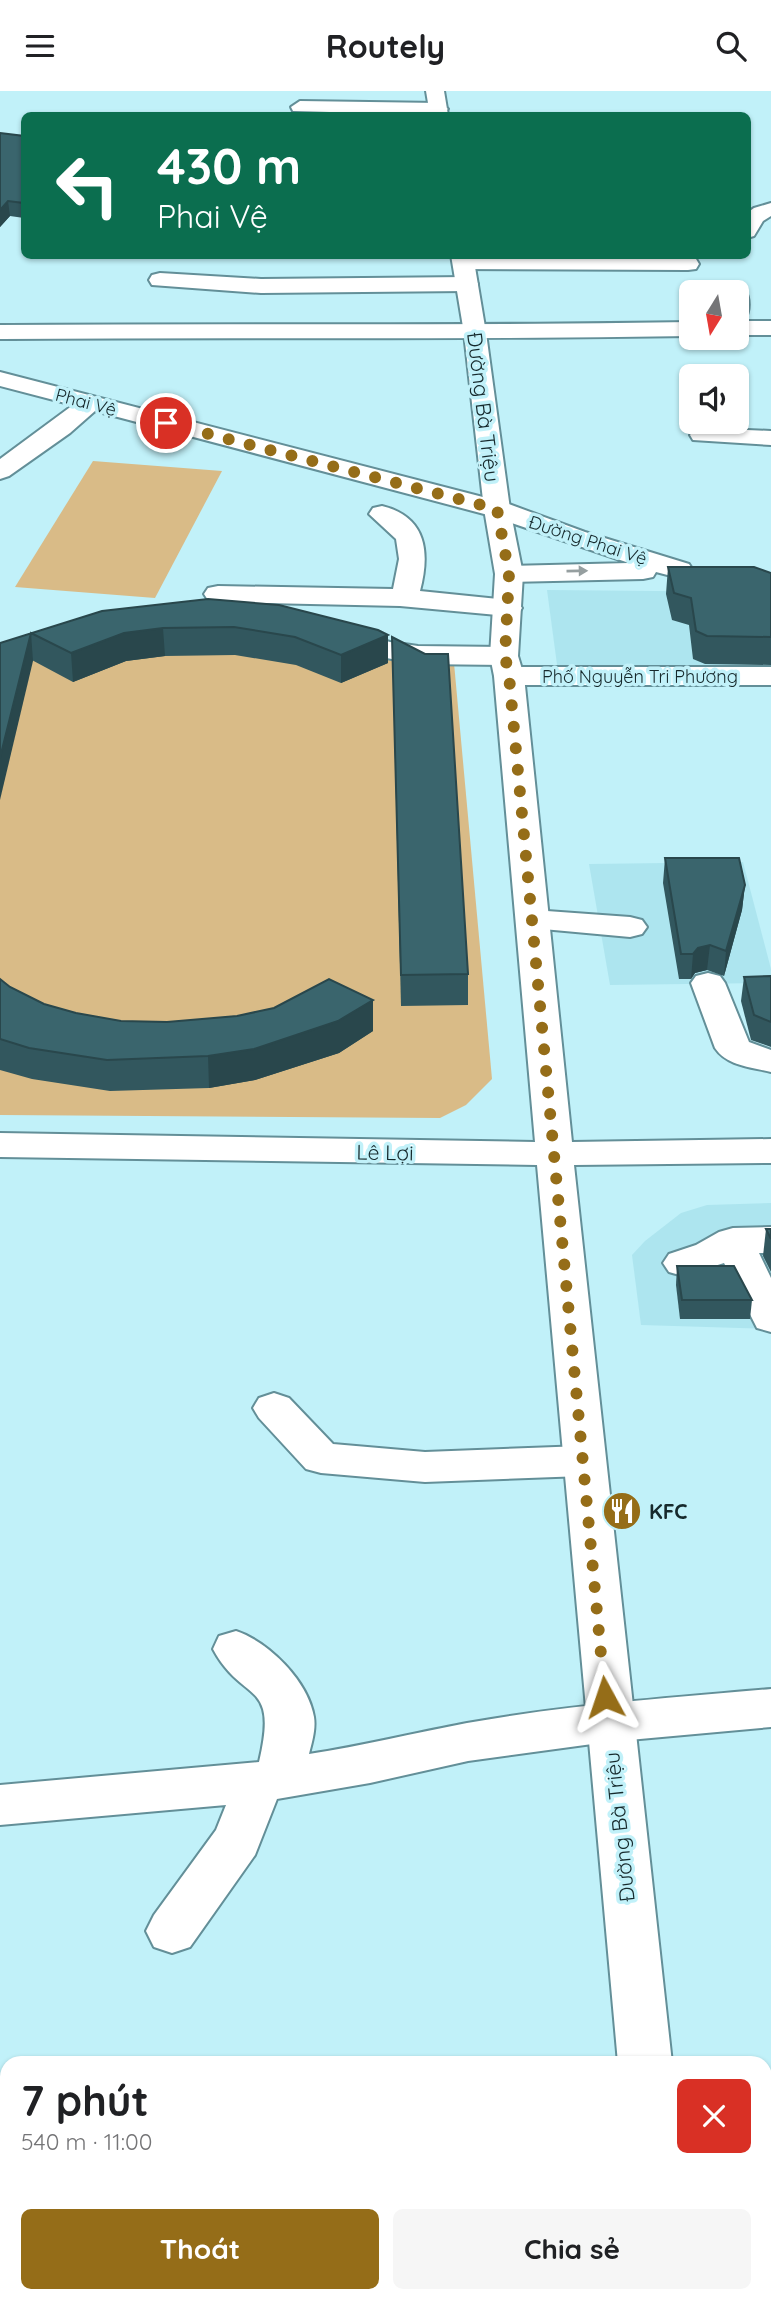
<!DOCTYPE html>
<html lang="vi">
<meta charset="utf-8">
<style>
:root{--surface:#fff;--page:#f6f6f6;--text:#202124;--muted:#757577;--accent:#956d18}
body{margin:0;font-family:Quicksand,sans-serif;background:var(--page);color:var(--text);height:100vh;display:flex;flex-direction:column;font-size:26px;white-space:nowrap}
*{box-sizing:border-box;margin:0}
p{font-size:23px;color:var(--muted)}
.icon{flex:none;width:38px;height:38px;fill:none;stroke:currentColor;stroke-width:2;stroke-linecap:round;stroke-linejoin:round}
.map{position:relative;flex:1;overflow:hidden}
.side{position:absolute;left:0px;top:1965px;width:772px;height:247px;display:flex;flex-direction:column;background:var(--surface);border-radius:21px 21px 0 0;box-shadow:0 2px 5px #0004}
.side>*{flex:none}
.hud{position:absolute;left:21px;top:21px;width:730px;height:147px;border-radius:10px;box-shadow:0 2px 5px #0004;background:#0b6e4f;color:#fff;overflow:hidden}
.needle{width:46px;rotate:191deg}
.fabs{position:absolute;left:679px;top:189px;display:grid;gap:14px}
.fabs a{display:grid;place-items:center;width:70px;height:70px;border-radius:10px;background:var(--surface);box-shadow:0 2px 5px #0004;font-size:35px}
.pin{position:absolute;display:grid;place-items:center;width:60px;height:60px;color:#fff;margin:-30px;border:4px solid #fff;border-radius:50%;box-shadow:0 2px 7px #0007}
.me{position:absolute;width:77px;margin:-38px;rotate:355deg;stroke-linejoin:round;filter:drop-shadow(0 0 5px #0008)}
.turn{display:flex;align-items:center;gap:24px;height:147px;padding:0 21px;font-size:32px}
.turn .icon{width:91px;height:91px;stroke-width:2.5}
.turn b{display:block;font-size:49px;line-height:60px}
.round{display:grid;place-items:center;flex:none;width:74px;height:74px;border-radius:10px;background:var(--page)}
.overview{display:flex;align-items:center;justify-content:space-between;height:119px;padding:0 21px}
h1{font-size:42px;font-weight:700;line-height:52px}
.cta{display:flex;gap:14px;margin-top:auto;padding:14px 21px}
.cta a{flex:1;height:80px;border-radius:10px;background:var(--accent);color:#fff;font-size:28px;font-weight:700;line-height:80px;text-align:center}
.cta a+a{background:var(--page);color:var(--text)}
header{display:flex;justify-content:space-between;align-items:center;height:91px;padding:0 21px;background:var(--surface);font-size:32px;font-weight:700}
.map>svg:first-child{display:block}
.built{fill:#ade5ef}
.green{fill:#d9bb87}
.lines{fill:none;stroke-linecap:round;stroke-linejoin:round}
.minor-casing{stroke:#638f98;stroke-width:4}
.major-casing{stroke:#638f98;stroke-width:4}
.minor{fill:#fff;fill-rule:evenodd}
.major{fill:#fff;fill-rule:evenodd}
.wall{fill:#32575e}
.shaded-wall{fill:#29474c}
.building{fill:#3a656d;stroke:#29474c;stroke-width:2}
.oneway{fill:#969fa0}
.route{stroke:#956d18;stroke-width:12;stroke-dasharray:0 21.6}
.labels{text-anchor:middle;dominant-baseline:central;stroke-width:7;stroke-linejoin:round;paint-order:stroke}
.far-street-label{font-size:18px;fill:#16292c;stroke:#c1f1f9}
.street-label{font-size:21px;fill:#16292c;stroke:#c1f1f9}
.poi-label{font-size:21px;font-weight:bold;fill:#16292c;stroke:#c1f1f9;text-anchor:start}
</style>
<header><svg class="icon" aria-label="menu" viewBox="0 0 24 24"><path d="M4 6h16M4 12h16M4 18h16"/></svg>Routely<svg class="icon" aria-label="search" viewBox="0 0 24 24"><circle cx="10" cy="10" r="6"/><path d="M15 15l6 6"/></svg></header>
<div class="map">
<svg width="771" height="2211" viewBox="0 0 771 2211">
<rect width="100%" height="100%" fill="#c1f1f9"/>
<!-- built -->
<g class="built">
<polygon points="547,499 771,501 771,583 558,581"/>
<polygon points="743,771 771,878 771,892 610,894 589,773"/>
<polygon points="771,1112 771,1238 641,1234 632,1164 645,1150 681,1122 707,1114"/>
</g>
<!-- green -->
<g class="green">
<polygon points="93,370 222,380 155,507 15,496"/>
<polygon points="62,541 454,572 492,988 466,1014 440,1027 0,1024 0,552"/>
</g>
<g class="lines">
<!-- minor casing -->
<g class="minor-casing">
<g id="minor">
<polygon points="300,10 439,12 448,18 439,24 293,20 291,16"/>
<polygon points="771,112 771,125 763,130 754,145 747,147 747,122 754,117"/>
<polygon points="464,167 688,167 696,168 699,173 696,178 688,179 456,178 453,173 456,168"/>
<polygon points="160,182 261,188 467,186 475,188 478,193 475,198 467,200 261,202 152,194 149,189 152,184"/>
<path d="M 737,197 L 745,199 C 750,207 750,220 745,228 L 737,230 L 737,201 L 728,201 Z"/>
<rect x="737" y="230" width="34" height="14"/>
<path d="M 691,231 L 691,245 C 461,249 230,246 0,248 L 0,234 C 230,232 461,235 691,231 Z"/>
<polygon points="0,281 506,412 585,441 689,473 693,479 689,485 679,487 656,481 653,486 643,488 509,491 499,489 495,483 499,477 509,475 629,472 488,424 95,320 70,342 9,385 0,388 0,368 73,314 0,295"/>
<polygon points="702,337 771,340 771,354 693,349 690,344 693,339"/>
<path d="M 382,415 C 427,426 430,462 420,500 L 508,509 L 518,511 L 522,517 L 518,523 L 508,525 L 400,515 L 218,511 L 208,509 L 204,503 L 208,497 L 218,495 L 393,498 L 399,468 L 396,448 L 369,423 L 373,417 Z"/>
<polygon points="338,536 390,551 418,555 504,556 514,559 518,565 514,571 504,574 418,573 376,565 328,550 324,544 328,538"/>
<polygon points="509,576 771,576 771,594 509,594 499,591 494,585 499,579"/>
<polygon points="533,819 630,826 642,829 647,836 642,843 630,846 521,836 516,829 521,822"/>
<path d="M 708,882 L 720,885 L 725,892 L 749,951 L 771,959 L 771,981 C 751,976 727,975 715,957 L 691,892 L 696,885 Z"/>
<polygon points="771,1136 771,1162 759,1162 771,1187 771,1241 757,1237 724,1172 683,1185 669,1181 663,1172 669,1163 696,1154 719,1141 733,1137"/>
<polygon points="274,1302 289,1307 333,1353 425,1361 583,1355 598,1359 605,1370 598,1381 583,1385 425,1391 321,1382 306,1378 259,1327 253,1317 259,1307"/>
<path d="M 236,1540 C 269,1551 308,1590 314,1626 C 316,1638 312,1651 309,1663 C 362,1655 414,1642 467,1632 C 567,1614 670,1607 771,1598 L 771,1636 L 607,1651 L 468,1670 L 370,1692 L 277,1708 L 255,1764 L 190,1856 L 172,1862 L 154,1856 L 146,1840 L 154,1824 L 216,1739 L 226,1714 L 0,1734 L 0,1694 L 259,1671 C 279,1587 243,1614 213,1558 L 219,1545 Z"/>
</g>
</g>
<!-- major casing -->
<g class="major-casing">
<g id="major">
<polygon points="426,0 444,0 448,24 430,24"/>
<polygon points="451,164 473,164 486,242 510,418 523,483 518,565 524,585 572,1051 771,1048 771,1072 574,1074 672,1972 618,1972 537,1074 0,1066 0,1042 535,1051 494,585 490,565 495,483 484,418 464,242"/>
<rect x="642" y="2205" width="58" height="6"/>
</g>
</g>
<!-- minor -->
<use href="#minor" class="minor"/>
<!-- major -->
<use href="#major" class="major"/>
</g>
<!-- wall -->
<g class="wall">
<polygon points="0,42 24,45 24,127 10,125 0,136"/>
<polygon points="668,476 771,482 771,574 705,573 693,568 689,534 672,529 666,503"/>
<polygon points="208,508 388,572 341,592 296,574 235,564 165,565 126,570 73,591 0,552 102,520"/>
<polygon points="392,546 425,563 468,883 468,914 401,915"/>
<polygon points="665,767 745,794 742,819 724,885 707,879 695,882 691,888 679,888 663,792"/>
<polygon points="771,885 771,956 751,949 741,910 744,886"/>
<polygon points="0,888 10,896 44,913 76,922 121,930 373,940 339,962 255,989 209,997 110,1000 32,988 0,979"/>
<polygon points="766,1138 771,1138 771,1181 763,1165"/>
<polygon points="677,1175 752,1209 750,1228 680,1228 676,1194"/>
</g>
<!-- shaded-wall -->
<g class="shaded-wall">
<polygon points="8,110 10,125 0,136 0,119"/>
<polygon points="163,537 165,565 126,570 73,591 71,562 124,542"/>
<polygon points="31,542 33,570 0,709 0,667"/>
<polygon points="388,544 388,572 341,592 341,564"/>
<polygon points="745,794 742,819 724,885 726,860"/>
<polygon points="710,854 707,879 695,882 691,888 693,863 698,857"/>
<polygon points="373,909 373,940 339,962 255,989 209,997 208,965"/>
</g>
<!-- building -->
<g class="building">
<polygon points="0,42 24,45 24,112 8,110 0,119"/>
<polygon points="668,476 754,476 771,482 771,546 707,545 696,540 691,507 674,502"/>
<polygon points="208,508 279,514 378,539 388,544 341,564 295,546 234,536 163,537 124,542 71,562 31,542 0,667 0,552 102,520"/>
<polygon points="392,546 425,563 448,563 468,883 401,884"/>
<polygon points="665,767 739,767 745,794 726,860 710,854 698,857 693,863 681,863"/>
<polygon points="771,885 771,931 754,924 744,886"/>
<polygon points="0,888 10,896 44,913 76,922 121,930 167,931 237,925 274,917 329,888 373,909 338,930 254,958 208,965 107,969 29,957 0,948"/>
<polygon points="766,1138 771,1138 771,1148"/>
<polygon points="677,1175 734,1175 752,1209 682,1209"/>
</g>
<!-- one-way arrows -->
<defs><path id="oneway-solid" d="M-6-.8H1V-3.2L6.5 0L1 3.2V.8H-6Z" transform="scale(1.75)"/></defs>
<use class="oneway" href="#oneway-solid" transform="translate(577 480) rotate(-1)"/>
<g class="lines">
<!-- route -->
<polyline class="route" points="166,332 497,418 509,483 505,565 509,585 605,1606"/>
</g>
<!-- icons -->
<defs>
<g id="restaurant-disc" transform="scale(2.0125)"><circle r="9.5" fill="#956d18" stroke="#c1f1f9"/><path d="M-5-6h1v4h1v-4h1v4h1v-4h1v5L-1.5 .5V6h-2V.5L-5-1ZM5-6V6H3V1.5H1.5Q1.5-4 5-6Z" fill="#fff"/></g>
</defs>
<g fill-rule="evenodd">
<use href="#restaurant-disc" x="622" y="1420"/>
</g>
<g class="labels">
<!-- far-street labels -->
<g class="far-street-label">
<text transform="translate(86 311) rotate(15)">Phai Vệ</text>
<text transform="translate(588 449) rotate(18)">Đường Phai Vệ</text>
<text x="640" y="585">Phố Nguyễn Tri Phương</text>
</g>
<!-- street labels -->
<g class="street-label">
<text transform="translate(484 316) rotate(83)">Đường Bà Triệu</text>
<text transform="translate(385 1061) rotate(1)">Lê Lợi</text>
<text transform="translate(619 1736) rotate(-96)">Đường Bà Triệu</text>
</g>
<!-- poi labels -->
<g class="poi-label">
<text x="649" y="1420">KFC</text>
</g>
</g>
</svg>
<div class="fabs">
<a><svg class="needle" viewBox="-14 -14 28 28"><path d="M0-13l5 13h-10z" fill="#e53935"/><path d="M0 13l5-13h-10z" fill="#757577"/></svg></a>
<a><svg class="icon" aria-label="sound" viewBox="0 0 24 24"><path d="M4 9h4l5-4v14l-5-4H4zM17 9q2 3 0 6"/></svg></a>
</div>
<div class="pin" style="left:166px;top:332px;background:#d93025"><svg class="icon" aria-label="arrive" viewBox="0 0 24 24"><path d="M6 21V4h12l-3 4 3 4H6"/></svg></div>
<svg class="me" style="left:605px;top:1606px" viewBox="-20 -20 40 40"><path d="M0-17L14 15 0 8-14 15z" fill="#956d18" stroke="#fff" stroke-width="4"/></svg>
<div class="hud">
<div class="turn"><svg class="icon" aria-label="left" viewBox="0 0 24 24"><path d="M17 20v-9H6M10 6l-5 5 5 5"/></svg><div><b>430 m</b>Phai Vệ</div></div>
</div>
<section class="side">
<div class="overview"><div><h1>7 phút</h1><p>540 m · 11:00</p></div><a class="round" style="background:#d93025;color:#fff"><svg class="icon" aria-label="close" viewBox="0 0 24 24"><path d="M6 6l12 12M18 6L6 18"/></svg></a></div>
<div class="cta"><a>Thoát</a><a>Chia sẻ</a></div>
</section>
</div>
